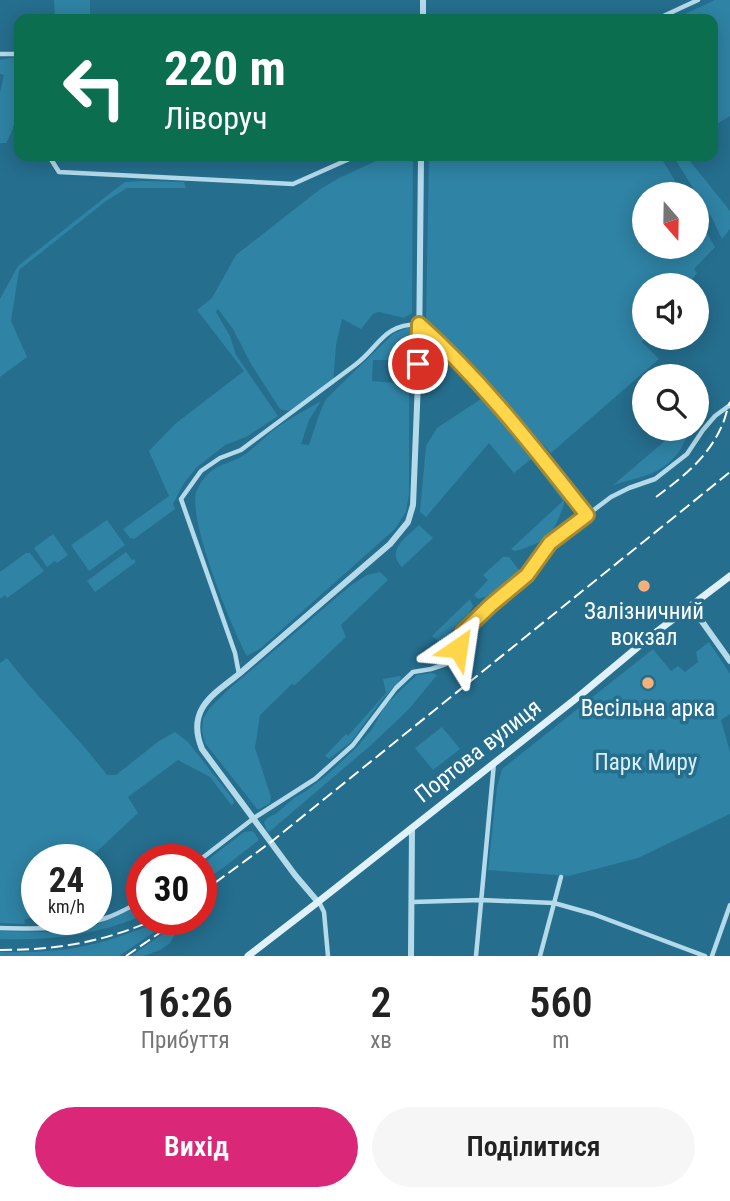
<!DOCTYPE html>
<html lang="uk">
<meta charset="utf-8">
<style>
:root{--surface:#fff;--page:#f6f6f6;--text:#222;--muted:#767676;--accent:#db2777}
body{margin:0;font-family:"Roboto Condensed",sans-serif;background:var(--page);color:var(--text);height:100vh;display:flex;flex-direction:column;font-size:26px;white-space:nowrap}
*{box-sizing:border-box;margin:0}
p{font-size:23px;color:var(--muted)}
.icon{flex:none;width:38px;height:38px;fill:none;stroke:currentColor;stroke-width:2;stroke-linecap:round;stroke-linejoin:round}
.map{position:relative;height:956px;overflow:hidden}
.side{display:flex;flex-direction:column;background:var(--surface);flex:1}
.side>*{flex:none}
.banner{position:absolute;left:14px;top:14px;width:704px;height:147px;border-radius:14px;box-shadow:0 4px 18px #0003;background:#0b6e4f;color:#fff;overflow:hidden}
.needle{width:46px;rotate:160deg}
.tools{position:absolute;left:632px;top:182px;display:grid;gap:14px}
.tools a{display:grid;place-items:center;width:77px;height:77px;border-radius:50%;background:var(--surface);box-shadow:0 4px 18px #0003;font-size:35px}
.speed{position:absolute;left:21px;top:844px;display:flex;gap:14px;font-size:35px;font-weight:700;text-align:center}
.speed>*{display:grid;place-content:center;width:91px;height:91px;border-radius:50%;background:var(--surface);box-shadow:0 4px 18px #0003;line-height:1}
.speed small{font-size:18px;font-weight:400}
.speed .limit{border:10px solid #d22;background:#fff;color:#111}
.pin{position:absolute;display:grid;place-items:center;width:60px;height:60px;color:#fff;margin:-30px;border:4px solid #fff;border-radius:50%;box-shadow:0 2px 7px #0007}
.me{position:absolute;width:77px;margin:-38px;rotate:32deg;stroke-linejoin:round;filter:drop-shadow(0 0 5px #0008)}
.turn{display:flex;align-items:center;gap:24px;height:147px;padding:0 35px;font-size:32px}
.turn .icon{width:91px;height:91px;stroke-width:2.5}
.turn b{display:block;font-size:49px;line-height:60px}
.eta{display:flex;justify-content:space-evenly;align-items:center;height:119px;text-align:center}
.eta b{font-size:42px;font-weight:600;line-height:49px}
.action{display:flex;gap:14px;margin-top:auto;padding:14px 35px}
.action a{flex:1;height:80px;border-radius:42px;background:var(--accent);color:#fff;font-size:28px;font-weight:600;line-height:80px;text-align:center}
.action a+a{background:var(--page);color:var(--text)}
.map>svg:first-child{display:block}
.green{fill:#2f83a5}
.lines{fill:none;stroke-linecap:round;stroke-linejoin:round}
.minor{stroke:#b5dbeb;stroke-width:4.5}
.tertiary{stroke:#b5dbeb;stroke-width:6}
.secondary{stroke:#e0f1f9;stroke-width:7}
.rail{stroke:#fff;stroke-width:2;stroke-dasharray:12 5;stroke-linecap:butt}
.route-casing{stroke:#a68a30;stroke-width:18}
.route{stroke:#ffd54a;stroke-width:12}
.poi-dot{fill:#f5b079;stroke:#256e8e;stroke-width:2.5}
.labels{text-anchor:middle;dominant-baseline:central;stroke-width:7;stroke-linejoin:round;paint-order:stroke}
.poi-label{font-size:23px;fill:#fff;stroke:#256e8e}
.street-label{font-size:23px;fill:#fff;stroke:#256e8e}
.park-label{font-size:23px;fill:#d9eff8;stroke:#256e8e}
</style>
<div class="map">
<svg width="730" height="956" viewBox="0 0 730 956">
<rect width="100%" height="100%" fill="#256e8e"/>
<!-- green -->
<g class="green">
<polygon points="54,0 90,0 90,17 88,19 55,19"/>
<polygon points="715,0 730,0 730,116 712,127 712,19 674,19"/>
<path d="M 10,58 L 19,58 C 19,86 21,119 6,143 L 0,143 L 0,93 L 4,75 L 0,74 L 0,60 Z"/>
<polygon points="387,156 413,156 412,313 404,318 379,312 373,314 361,329 342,319 336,345 333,384 288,411 280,409 251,364 233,329 218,309 216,312 230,336 236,355 278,416 246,437 225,445 197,467 184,483 173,504 175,509 134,539 130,538 123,529 169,496 149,451 175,424 244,371 197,310 212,298 236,255 319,190 339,178"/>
<polygon points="429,156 660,156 683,194 644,194 644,247 696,247 697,216 715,247 694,269 697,273 687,285 644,285 645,338 642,342 659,359 551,453 426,321"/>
<polygon points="673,156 686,156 730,211 730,229 722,239 712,218"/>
<polygon points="142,181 184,182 186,188 127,188 106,201 19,270 11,321 27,357 0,377 0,299 18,266 113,191 125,182"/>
<path d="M 409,327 L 412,330 L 412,357 L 407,360 L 373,360 L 372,381 L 405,384 L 409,390 L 409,494 L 406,512 L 395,529 L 261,648 L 247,656 C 233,631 185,514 197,490 C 210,462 227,467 247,453 C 255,447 263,439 271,432 C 286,420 304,411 321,401 L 309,420 L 301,444 L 309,445 L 319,415 L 326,399 L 393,334 Z"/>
<path d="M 484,397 L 532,451 L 564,495 C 565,502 564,506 561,512 C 552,538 540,544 515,551 L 511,549 L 563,501 L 531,459 L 514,473 L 489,443 L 426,517 L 420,512 L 426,446 L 437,428 Z"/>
<path d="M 679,429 L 689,429 C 683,452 668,469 644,476 C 633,480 623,481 612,486 Z"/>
<polygon points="107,520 125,545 89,571 71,545"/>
<path d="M 419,525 L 433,538 L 402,567 C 385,550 407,537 419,525 Z"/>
<polygon points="53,534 68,555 57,563 55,561 47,567 34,548"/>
<polygon points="126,552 132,560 134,559 136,562 95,592 87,581"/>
<polygon points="26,553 30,553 44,571 7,598 5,595 0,599 0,572"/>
<path d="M 503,557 L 509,557 L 519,570 C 512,586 495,595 478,599 L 474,595 L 488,580 L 483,575 Z"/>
<polygon points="380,572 388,580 341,625 346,637 295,685 292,684 260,715 255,748 271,797 270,803 258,810 205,743 202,731 203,719 209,709 229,689 350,586 367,575"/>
<polygon points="470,599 473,606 470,612 449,634 449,639 454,645 453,650 444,660 437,647 439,642 432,636"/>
<polygon points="709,642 730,674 730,714 721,720 730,752 730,814 638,858 569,876 488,870 497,787 502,769 653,649 671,671 678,666 685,672 698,662 696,652"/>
<path d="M 7,658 C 38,699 76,734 107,775 L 116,775 L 159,741 L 175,732 L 188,742 L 233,799 L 234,802 L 232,806 L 210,777 L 178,760 L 128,797 L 138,813 L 89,859 L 37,859 L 37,905 L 34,906 L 31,900 L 26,902 L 32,917 L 24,920 L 25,924 L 0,923 L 0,663 Z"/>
<polygon points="432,673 437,675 409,709 370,746 269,832 266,829 264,822 267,818 277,813 294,798 306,791 327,775 356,748 372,729 385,706 407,684 417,675"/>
<polygon points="399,676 401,677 400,680 381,701 351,742 329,759 325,756 346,734 348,736 386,693 383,679"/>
<polygon points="442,727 460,749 433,770 415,748"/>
<polygon points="253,831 259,840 223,868 201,882 201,865 244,832"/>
<path d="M 142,905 L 142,916 C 96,935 49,941 0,939 L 0,931 L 51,932 L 93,926 Z"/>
<path d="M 171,919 L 163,926 L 119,956 L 0,956 L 0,952 C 34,953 65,951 98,943 C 123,937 147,925 171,919 Z"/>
<polygon points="184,919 192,919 177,931 170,943 160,950 144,956 131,956"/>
</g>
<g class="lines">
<!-- minor -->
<g class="minor">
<polyline points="657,19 698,0"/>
<polyline points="0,54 19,54"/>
<polyline points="49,156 59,172 293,184 356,156"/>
<path d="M 239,674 L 235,653 L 181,499 L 201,471 L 220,458 L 241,450 L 355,365 C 381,345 382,325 419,324 L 441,344 L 501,406 L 588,515"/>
<polyline points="201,859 254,818 315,779 353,745 396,688 413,672 431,669 446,664 458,648 462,632 490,605 527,575 550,543 611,497 629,488 655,479 687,454 703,430 715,416 730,405"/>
<polyline points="319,902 324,912 328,956"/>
<polyline points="412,902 481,900 554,903 593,914 705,956"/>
<path d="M 0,928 C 36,929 71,930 106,918 C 118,914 130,907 142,901"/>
<polyline points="476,956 494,763"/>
<polyline points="540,956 561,877"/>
<polyline points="712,956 730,905"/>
</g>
<!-- tertiary -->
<g class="tertiary">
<polyline points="423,19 423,0"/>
<polyline points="691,606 730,661"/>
<path d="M 318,902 L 295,875 L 202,749 C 186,710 212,695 239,674 L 390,544 L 408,522 L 413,505 L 419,357 L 421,156"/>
<polyline points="411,956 412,828"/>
</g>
<!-- secondary -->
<polyline class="secondary" points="248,956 318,902 578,697 651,636 730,576"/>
<!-- rail -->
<g class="rail">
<path d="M 656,497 C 683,477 710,456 723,423 C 726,416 727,409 730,402"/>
<polyline points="201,893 271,842 730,472"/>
<path d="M 0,950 C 57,950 104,942 156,919"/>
<polyline points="126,956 180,919"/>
</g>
</g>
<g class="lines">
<!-- route casing -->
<g class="route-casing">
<path id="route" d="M 418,364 L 419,324 C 483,381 534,448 587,515 L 550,543 L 527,575 L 491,605 L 463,632 L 458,648"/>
</g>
<!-- route -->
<use href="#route" class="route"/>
</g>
<!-- markers -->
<g class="poi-dot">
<circle cx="644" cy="586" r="7"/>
<circle cx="648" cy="683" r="7"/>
</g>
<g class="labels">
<!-- poi labels -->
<g class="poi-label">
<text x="644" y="611">Залізничний<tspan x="644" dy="26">вокзал</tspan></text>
<text x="648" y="708">Весільна арка</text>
</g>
<!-- street labels -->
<g class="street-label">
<text transform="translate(478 751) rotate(-38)">Портова вулиця</text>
</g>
<!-- park labels -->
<g class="park-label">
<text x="646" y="762">Парк Миру</text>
</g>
</g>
</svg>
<div class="tools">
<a><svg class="needle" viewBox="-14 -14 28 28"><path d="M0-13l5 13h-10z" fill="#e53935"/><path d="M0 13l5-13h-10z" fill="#767676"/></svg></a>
<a><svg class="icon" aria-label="sound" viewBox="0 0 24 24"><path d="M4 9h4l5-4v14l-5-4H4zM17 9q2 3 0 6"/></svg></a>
<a><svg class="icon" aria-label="search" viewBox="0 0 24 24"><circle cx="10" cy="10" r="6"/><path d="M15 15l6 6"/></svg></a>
</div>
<div class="speed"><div>24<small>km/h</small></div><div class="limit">30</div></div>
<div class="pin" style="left:418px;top:364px;background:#d93025"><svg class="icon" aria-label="arrive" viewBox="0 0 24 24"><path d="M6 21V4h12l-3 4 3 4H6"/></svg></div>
<svg class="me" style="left:458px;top:648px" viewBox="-20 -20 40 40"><path d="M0-17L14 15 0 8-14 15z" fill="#ffd54a" stroke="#fff" stroke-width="4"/></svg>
<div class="banner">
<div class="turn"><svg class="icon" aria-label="left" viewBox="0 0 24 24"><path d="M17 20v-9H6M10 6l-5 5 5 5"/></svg><div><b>220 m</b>Ліворуч</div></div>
</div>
</div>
<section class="side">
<div class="eta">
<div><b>16:26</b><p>Прибуття</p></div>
<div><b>2</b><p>хв</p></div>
<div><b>560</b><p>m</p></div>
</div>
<div class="action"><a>Вихід</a><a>Поділитися</a></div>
</section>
